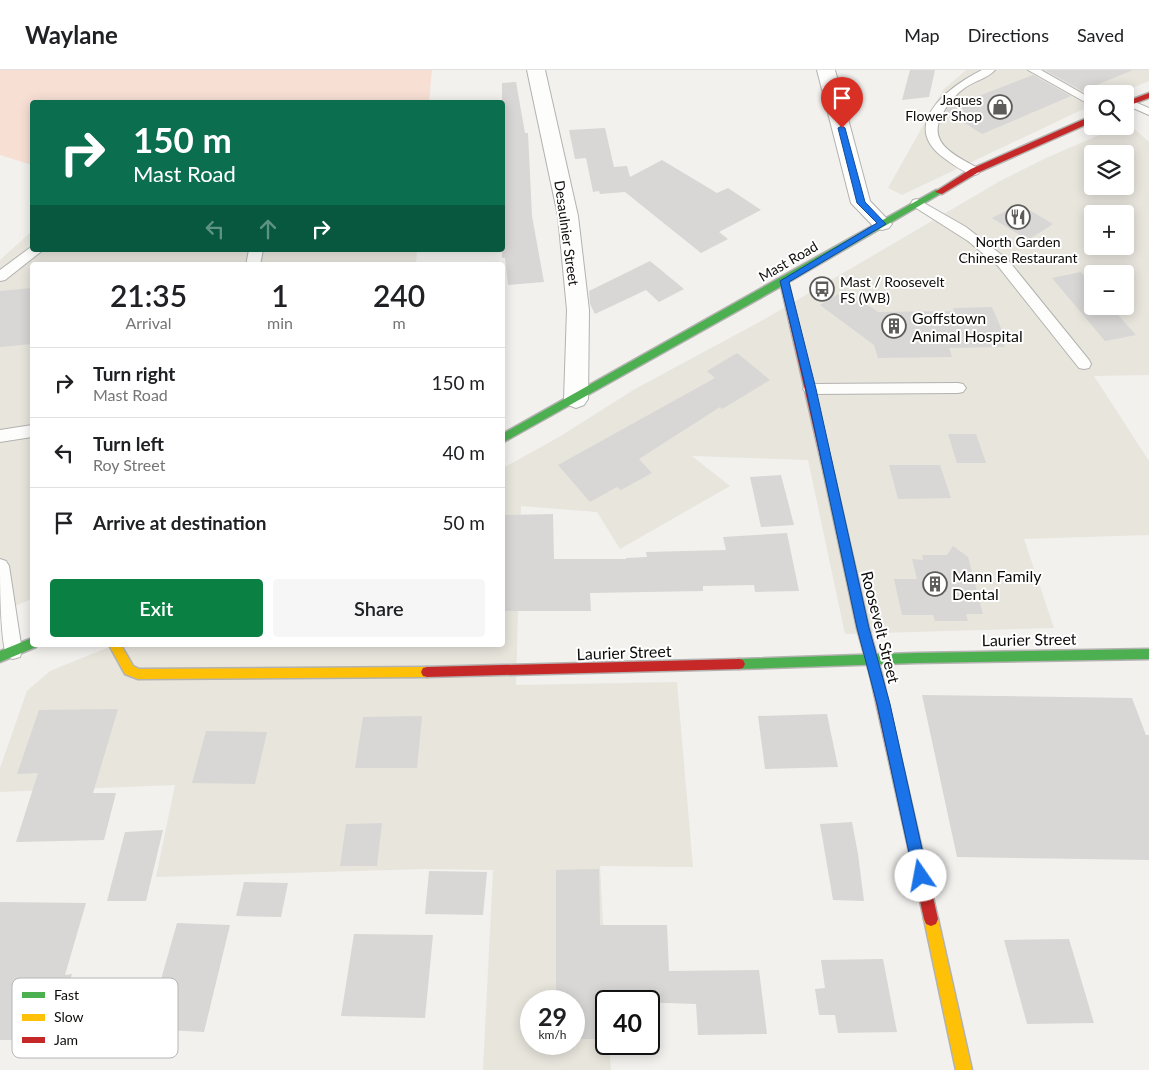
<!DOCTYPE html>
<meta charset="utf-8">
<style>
:root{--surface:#fff;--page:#f6f6f6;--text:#202124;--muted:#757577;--line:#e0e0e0;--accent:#0b8043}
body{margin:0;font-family:Lato,sans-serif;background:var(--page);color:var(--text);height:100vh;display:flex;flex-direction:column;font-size:19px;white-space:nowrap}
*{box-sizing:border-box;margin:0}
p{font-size:16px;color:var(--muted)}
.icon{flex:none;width:28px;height:28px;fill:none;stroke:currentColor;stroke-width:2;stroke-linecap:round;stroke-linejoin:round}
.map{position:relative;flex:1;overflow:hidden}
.drawer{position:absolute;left:30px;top:192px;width:475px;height:385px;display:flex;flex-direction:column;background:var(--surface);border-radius:5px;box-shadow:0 2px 12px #0003}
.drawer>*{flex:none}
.hud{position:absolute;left:30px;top:30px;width:475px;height:152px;border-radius:5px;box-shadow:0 2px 12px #0003;background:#0b6e4f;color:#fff;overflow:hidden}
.fabs{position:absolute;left:1084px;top:15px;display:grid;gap:10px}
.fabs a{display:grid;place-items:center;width:50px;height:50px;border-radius:5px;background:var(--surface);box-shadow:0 2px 12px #0003;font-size:25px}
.speed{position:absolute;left:520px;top:920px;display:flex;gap:10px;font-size:25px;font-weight:700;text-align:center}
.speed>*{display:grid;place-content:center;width:65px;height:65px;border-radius:50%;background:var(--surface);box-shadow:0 2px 12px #0003;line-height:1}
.speed small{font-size:12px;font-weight:400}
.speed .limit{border:2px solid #111;border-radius:8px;background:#fff;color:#111}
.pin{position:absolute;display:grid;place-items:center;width:42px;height:42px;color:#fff;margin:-51px -21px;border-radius:50% 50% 50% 0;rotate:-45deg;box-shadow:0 0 5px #0007}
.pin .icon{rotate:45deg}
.me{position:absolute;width:55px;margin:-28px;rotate:348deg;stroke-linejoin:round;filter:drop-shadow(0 0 4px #0008)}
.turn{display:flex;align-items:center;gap:18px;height:105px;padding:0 20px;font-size:22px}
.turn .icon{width:65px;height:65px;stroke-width:2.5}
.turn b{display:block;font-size:35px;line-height:42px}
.lanes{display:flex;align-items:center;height:48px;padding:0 20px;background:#0003;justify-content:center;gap:25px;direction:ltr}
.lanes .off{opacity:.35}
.eta{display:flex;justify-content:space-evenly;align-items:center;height:85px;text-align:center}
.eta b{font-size:30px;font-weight:600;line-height:35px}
.cta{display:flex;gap:10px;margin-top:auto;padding:10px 20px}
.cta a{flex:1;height:58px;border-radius:5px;background:var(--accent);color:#fff;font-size:20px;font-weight:600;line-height:58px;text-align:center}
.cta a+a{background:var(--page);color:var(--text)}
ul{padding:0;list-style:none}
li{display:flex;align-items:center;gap:15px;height:70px;padding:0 20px;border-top:1px solid var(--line)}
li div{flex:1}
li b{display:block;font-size:19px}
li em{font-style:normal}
header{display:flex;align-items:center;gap:30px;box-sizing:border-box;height:70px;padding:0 25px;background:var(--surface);border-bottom:1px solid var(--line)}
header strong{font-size:24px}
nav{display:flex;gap:28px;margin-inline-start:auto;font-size:18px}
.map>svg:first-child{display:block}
.built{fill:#e7e5dc;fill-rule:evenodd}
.green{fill:#f7dfd4}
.building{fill:#d8d7d5}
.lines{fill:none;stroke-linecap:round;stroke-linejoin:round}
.lane-casing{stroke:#b3b2b0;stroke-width:2}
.street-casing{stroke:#b3b2b0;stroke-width:2}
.fast-casing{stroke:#b3b2b0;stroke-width:3}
.slow-casing{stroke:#b3b2b0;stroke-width:3}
.jam-casing{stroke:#b3b2b0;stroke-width:3}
.lane{fill:#fdfdfc;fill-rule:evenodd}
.street{fill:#fdfdfc;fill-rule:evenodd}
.fast{fill:#4caf50;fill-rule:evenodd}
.slow{fill:#ffc107;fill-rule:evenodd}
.jam{fill:#c62828;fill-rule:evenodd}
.route{fill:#1a73e8;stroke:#114b97}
.labels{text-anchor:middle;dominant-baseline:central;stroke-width:4;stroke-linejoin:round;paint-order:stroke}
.far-poi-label{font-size:14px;fill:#0d0c0a;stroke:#fff;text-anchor:end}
.far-street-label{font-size:14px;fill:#0d0c0a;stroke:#fff}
.poi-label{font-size:16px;fill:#0d0c0a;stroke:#fff;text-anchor:start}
.street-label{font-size:16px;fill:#0d0c0a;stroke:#fff}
.key{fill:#fff;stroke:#b6b6b6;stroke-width:1}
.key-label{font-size:14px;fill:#0d0c0a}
</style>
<header>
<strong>Waylane</strong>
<nav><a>Map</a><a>Directions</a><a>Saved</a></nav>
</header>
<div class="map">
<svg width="1149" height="1000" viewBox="0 0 1149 1000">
<rect width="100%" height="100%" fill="#f2f1ee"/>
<!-- built -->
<g class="built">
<polygon points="966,0 1149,0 1149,11 1118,24 1092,24 1092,35 902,125 888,118 943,20"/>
<path d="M 1128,53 L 1149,72 L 1149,305 L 1094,306 L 1149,391 L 1149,465 L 1024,469 L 1054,558 L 845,564 L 808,390 L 692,386 L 730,416 L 620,479 L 597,442 L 521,436 L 516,615 L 677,612 L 693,797 L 600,796 L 607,931 L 606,974 L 609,974 L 611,1000 L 483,1000 L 493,800 L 424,799 L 156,807 L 175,715 L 0,722 L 0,698 L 27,621 L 50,601 L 114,575 L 502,575 L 503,398 L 559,367 L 635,319 L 763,250 L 1000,111 L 1046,88 L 1120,56 L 1125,56 ZM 1092,84 L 1125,84 L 1125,116 L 1092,116 ZM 1092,144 L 1125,144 L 1125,176 L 1092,176 ZM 1092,204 L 1125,204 L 1125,236 L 1092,236 ZM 531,931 L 574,931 L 574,974 L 531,974 Z"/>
<polygon points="32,161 32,180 417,180 416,195 32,195 32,529 0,542 0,190"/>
</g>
<!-- green -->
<polygon class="green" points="0,0 432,0 429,32 32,32 32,95 0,85"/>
<!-- building -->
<g class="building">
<polygon points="910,0 935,0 929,27 902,30"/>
<polygon points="1045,0 1133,0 1082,21"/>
<polygon points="1033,5 1071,26 982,64 946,41 948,38"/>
<polygon points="516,12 525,63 528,63 532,146 544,212 508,215 505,188 502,188 502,13"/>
<polygon points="605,58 614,97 627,96 630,107 662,90 717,123 728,118 761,140 719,162 728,169 701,183 625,122 600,124 599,121 593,122 586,88 575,89 569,60"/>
<polygon points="1019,134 1053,154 1028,170 992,148"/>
<polygon points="650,191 684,219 659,232 646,220 595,244 590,234 589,221"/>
<polygon points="1081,202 1092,216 1092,236 1110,236 1136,265 1105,271 1052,208"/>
<polygon points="32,218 32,274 0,277 0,221"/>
<polygon points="845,220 878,242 954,241 953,238 992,237 1006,270 1002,270 1005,277 949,278 952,287 878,288 874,275 820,235"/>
<polygon points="737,283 770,310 722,339 720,337 639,389 652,403 621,420 617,417 590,432 558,395 715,308 707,301"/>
<polygon points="948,364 976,364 986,393 957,393"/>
<polygon points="889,395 940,395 951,428 898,429"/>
<polygon points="781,405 794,455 761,457 750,407"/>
<polygon points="553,444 554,489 626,489 626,488 647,487 646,482 726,480 723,467 787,463 799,521 755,522 754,515 703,516 703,521 590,523 591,541 502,541 502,445"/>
<polygon points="953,476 968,487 983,544 966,544 968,551 935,551 933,545 902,545 894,509 917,509 912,489 923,490 922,485 947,485"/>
<polygon points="922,625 1132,628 1146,665 1149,665 1149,790 957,787"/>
<polygon points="118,639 93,723 116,723 104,770 16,772 38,703 17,704 39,640"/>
<polygon points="827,644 838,697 765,699 758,646"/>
<polygon points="422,646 417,698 355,698 363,647"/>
<polygon points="206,661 267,662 255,714 192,713"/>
<polygon points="852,752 858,784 864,831 833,830 820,754"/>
<polygon points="382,753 377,796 340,796 346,754"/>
<polygon points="163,760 146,831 107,831 125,762"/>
<polygon points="599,799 600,855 667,855 669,901 759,900 767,964 698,965 696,934 606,931 606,933 602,933 603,969 574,969 574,931 556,931 556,800"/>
<polygon points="429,801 487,802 483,845 425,844"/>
<polygon points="244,812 288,813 281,847 236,846"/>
<polygon points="0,832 86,833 65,905 72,904 54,970 0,970"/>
<polygon points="177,853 230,855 204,962 147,959"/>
<polygon points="354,864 433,865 425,948 341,946"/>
<polygon points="1069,869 1094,953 1027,954 1004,870"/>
<polygon points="883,889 897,962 838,963 835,945 819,945 815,919 825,918 821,890"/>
</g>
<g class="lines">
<!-- lane casing -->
<g class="lane-casing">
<g id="lane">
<path d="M 982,0 L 995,0 C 988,8 975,11 966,17 C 956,24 948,33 943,43 C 925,73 956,86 978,98 L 980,101 L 978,104 L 974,105 C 963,102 952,94 944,88 C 898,54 950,16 982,0 Z"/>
<polygon points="1028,0 1041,0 1092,29 1092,36"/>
<polygon points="1130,30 1149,38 1149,45 1126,35 1126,31"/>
<polygon points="917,129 966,157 1008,190 1089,290 1091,294 1089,298 1084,299 1079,298 998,196 968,171 913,136 911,133 913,130"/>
<polygon points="31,177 32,180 43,180 5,210 0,211 0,200"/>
<polygon points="249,180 263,180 260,195 246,195"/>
<polygon points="958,313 963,314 966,318 963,322 958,323 811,324 806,323 803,319 806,315 811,314"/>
<polygon points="32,355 32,367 0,372 0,360"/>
<path d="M 0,489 L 6,491 L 9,496 L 22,581 L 20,587 L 13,589 L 6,587 C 0,561 0,517 0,489 Z"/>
</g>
</g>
<!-- street casing -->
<g class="street-casing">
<g id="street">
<polygon points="527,0 545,0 578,146 589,240 588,329 584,335 576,338 568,335 564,329 567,240 558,146"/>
<polygon points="817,0 835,0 870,131 892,154 889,158 882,160 875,158 851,133"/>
</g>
</g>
<!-- fast casing -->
<g class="fast-casing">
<g id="fast">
<polygon points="936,120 943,122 787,213 502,373 502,364"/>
<polygon points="32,568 32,575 37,575 36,577 0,592 0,581"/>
<polygon points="1149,579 1149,589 916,593 739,599 735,598 733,594 735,590 739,589 916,583"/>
</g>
</g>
<!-- slow casing -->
<g class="slow-casing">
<g id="slow">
<polygon points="829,400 834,404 869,558 882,605 880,609 876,610 872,609 870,605 857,558 824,404"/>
<polygon points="109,575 121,575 133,596 139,599 427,597 431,598 433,602 431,606 427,607 138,609 125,604"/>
<polygon points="931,842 936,844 938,849 972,1000 956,1000 924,849 926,844"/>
</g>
</g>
<!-- jam casing -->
<g class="jam-casing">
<g id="jam">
<polygon points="1149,23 1149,28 1125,37 1125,32"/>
<polygon points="1089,47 1092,47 1092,52 977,103 942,124 935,122 971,99"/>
<polygon points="784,208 788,211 834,404 829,408 824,404 780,211"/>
<polygon points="739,589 743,590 745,594 743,598 739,599 427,607 423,606 421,602 423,598 427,597"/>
<polygon points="876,600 880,601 882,605 938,849 936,854 931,856 926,854 924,849 870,605 872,601"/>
</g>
</g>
<!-- lane -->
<use href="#lane" class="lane"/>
<!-- street -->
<use href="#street" class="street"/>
<!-- fast -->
<use href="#fast" class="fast"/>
<!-- slow -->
<use href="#slow" class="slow"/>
<!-- jam -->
<use href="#jam" class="jam"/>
</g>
<!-- route -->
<polygon class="route" points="842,56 845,58 865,132 886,154 789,212 816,319 869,558 890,634 928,806 926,811 921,813 916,811 914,806 877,634 857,558 806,319 780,211 877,153 857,133 838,58"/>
<!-- icons -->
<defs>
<g id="shop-ring" transform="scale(1.25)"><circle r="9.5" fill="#fff" stroke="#5d5c5a" stroke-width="1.5"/><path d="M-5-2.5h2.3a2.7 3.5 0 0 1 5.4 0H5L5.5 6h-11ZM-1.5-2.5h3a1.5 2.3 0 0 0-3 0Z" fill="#5d5c5a"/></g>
<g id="restaurant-ring" transform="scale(1.25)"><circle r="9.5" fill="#fff" stroke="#5d5c5a" stroke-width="1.5"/><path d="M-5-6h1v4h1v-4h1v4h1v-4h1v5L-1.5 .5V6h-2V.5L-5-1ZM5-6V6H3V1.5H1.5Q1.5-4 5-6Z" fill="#5d5c5a"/></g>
<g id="bus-ring" transform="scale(1.25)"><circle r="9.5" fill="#fff" stroke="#5d5c5a" stroke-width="1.5"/><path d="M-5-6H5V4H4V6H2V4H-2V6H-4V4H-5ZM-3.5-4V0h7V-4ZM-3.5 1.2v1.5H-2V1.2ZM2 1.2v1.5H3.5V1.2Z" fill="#5d5c5a"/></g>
<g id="building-ring" transform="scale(1.25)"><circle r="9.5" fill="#fff" stroke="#5d5c5a" stroke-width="1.5"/><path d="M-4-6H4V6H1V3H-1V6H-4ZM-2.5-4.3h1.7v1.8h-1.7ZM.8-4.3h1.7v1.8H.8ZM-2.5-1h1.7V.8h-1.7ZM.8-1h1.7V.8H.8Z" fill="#5d5c5a"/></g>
</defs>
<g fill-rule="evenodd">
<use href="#shop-ring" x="1000" y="37"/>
<use href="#restaurant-ring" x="1018" y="147"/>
<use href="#bus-ring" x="822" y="219"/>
<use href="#building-ring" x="894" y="256"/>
<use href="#building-ring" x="935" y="514"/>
</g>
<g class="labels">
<!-- far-poi labels -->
<g class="far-poi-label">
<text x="982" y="29">Jaques<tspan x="982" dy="16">Flower Shop</tspan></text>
<text x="1018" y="171" text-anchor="middle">North Garden<tspan x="1018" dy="16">Chinese Restaurant</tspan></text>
<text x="840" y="211" text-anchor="start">Mast / Roosevelt<tspan x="840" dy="16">FS (WB)</tspan></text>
</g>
<!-- far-street labels -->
<g class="far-street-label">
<text transform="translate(567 163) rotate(82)">Desaulnier Street</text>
<text transform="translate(788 191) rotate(-30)">Mast Road</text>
</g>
<!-- poi labels -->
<g class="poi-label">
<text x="912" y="247">Goffstown<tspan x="912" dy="18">Animal Hospital</tspan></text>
<text x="952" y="505">Mann Family<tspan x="952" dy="18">Dental</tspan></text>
</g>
<!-- street labels -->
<g class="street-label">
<text transform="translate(881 557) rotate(76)">Roosevelt Street</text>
<text transform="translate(1029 569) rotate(-1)">Laurier Street</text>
<text transform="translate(624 582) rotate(-2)">Laurier Street</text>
</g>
</g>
<!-- legend -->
<rect x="12" y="908" width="166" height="80" rx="8" class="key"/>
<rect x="22" y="922" width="23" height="6" fill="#4caf50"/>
<rect x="22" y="944" width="23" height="7" fill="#ffc107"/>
<rect x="22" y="967" width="23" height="6" fill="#c62828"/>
<g class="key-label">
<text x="54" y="930">Fast</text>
<text x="54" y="952">Slow</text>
<text x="54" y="975">Jam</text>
</g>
</svg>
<div class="fabs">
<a><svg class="icon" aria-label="search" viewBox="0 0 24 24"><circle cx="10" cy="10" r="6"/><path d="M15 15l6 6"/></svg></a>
<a><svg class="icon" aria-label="layers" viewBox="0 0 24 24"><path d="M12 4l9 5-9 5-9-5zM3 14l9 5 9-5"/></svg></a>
<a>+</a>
<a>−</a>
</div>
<div class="speed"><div>29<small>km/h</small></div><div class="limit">40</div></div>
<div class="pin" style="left:842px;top:58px;background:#d93025"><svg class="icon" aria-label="arrive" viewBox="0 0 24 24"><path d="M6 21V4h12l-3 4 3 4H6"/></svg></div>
<svg class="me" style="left:921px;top:806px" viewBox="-20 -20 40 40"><circle r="19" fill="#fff"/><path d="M0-13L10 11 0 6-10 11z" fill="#1a73e8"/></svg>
<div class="hud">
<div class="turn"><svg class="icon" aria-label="right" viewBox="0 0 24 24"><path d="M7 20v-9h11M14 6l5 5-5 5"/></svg><div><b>150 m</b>Mast Road</div></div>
<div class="lanes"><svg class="icon off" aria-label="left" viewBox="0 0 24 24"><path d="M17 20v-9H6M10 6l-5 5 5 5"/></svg><svg class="icon off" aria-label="ahead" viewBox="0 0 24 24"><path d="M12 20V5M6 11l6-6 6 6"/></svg><svg class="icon" aria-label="right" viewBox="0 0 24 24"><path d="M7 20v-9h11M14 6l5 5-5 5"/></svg></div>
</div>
<section class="drawer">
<div class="eta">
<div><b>21:35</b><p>Arrival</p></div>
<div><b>1</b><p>min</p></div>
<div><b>240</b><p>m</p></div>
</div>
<ul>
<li><svg class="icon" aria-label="right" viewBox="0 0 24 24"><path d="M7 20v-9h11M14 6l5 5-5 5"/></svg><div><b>Turn right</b><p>Mast Road</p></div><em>150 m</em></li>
<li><svg class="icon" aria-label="left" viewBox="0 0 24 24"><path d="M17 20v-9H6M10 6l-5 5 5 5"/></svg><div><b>Turn left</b><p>Roy Street</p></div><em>40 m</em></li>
<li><svg class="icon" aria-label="arrive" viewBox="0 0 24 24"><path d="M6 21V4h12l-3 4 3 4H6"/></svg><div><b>Arrive at destination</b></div><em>50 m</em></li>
</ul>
<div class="cta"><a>Exit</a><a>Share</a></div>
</section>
</div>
